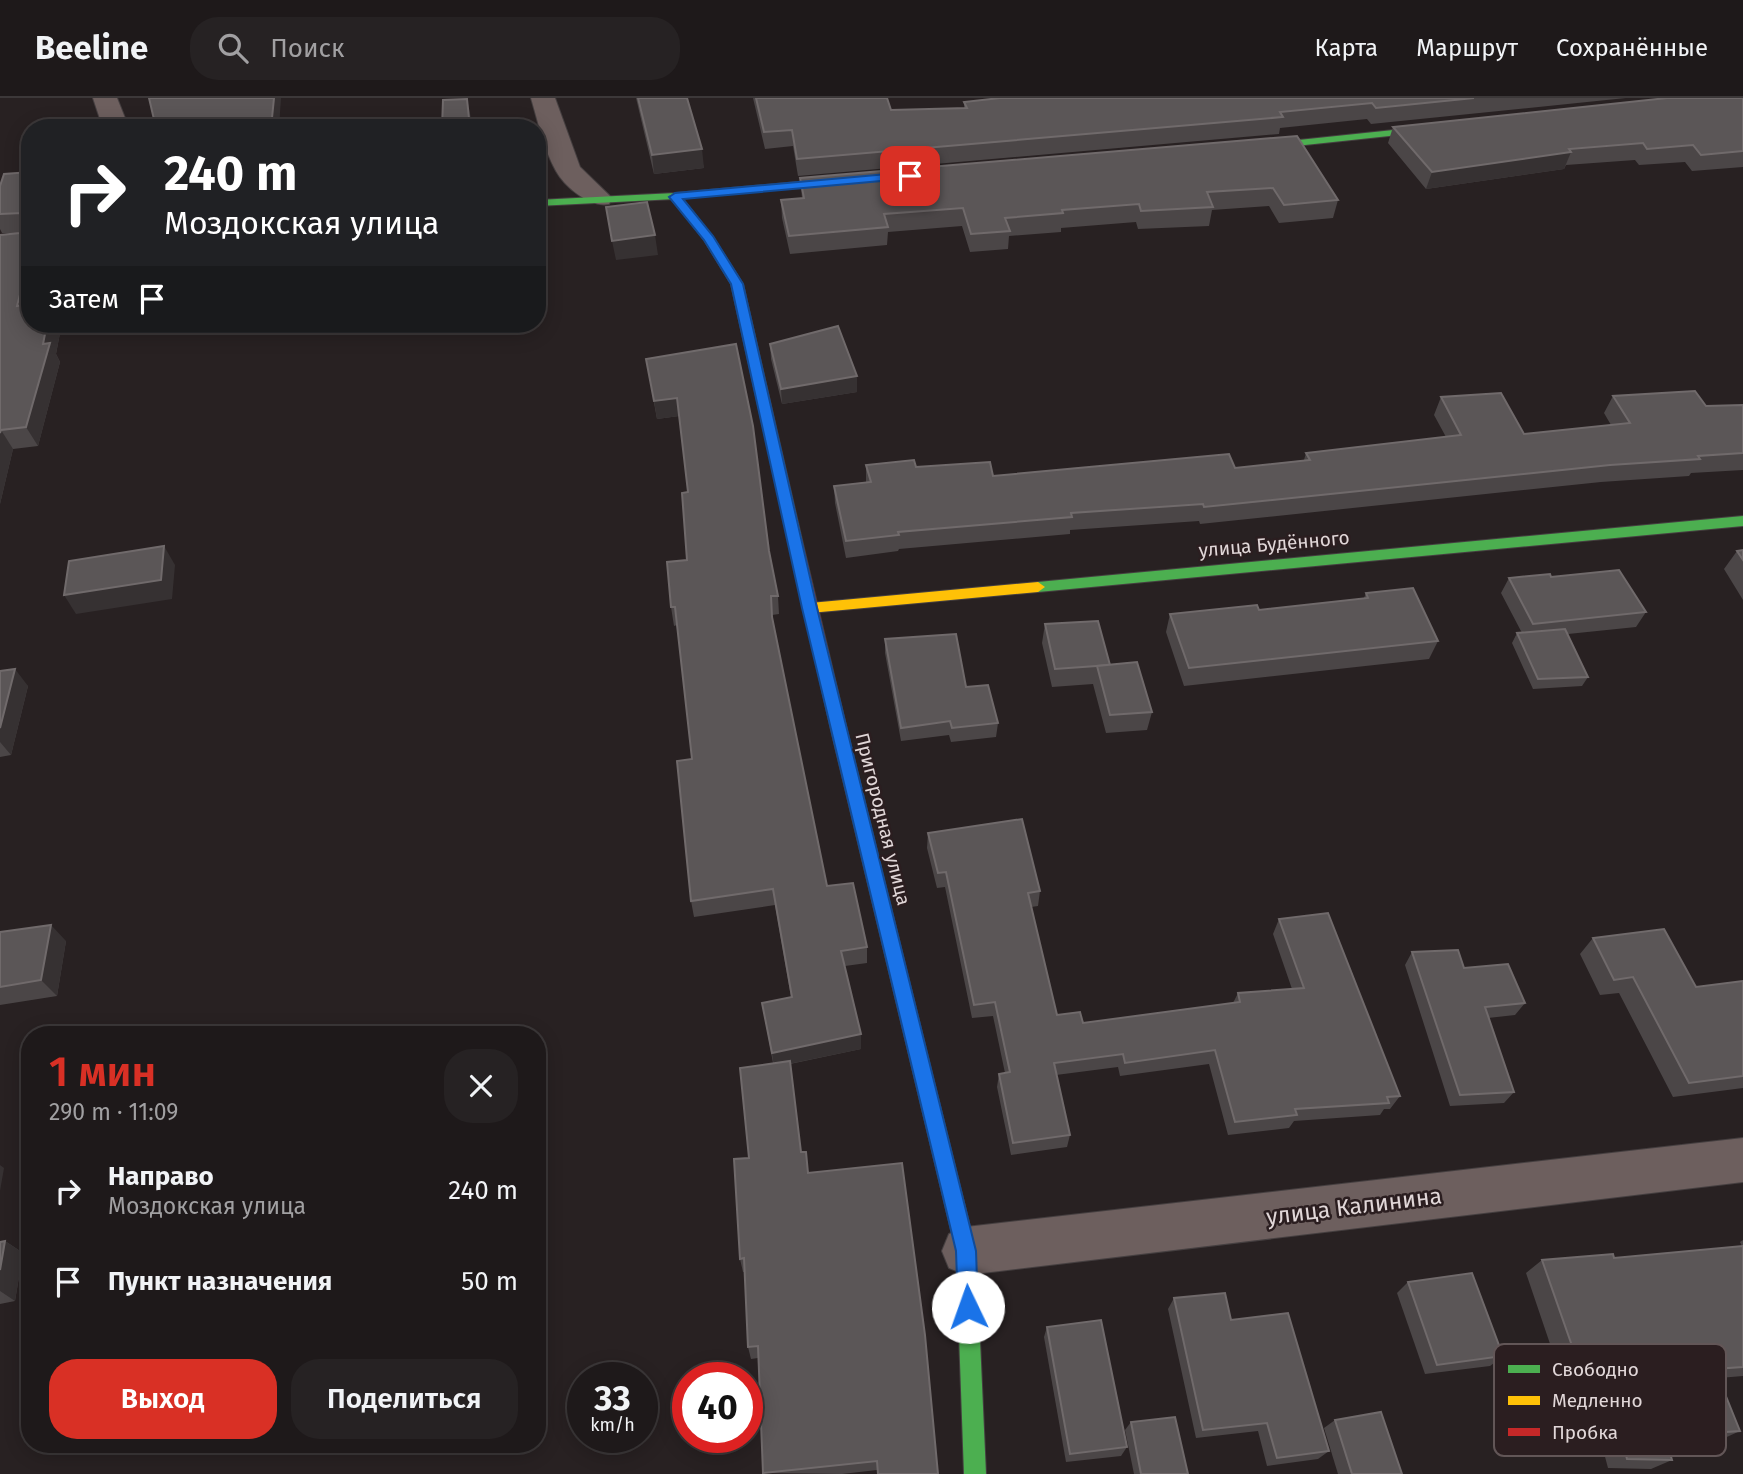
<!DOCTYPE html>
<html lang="ru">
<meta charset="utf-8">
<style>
:root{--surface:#1e191a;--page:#262223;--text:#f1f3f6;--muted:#a1a0a2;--line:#3c3839;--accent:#d93025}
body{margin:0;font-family:"Fira Sans",sans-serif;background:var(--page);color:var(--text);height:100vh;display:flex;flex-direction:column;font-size:26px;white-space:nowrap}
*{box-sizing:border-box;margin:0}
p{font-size:23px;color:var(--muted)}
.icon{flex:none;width:38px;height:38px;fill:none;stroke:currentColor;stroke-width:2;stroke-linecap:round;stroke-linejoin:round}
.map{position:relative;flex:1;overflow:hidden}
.sheet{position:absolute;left:21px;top:928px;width:525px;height:427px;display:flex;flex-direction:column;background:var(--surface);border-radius:28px;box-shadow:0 4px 18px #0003,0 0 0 2px var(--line)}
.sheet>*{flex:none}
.guide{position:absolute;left:21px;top:21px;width:525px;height:214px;border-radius:28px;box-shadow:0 4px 18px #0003,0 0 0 2px var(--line);background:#202124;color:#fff;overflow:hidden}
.speed{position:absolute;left:567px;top:1264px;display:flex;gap:14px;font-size:35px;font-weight:700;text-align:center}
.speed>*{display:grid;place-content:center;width:91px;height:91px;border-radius:50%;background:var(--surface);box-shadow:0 4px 18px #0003,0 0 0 2px var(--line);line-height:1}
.speed small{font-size:18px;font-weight:400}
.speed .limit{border:10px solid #d22;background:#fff;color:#111}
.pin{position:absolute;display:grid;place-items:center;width:60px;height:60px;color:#fff;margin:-30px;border-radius:14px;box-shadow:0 4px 10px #0006}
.me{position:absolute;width:77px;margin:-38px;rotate:357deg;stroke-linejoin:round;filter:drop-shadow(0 0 5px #0008)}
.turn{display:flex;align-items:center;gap:24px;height:147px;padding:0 28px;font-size:32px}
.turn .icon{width:91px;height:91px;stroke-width:2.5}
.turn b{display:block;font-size:49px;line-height:60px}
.then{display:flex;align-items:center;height:66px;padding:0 28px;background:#0003;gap:14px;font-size:26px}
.round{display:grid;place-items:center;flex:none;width:74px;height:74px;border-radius:28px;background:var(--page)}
.overview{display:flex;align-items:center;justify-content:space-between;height:119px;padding:0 28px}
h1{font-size:42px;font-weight:600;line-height:52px;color:var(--accent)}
.cta{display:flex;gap:14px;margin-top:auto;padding:14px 28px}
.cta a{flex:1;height:80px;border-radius:28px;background:var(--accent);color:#fff;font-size:28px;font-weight:600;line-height:80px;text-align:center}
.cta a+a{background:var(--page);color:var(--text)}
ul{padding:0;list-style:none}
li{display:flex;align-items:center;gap:21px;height:91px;padding:0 28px}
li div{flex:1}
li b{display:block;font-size:26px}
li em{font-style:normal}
header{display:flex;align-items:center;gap:42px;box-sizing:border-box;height:98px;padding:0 35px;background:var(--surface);border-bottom:2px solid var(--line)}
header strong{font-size:33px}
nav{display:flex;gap:38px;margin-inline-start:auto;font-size:24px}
.search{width:490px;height:63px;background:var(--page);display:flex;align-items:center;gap:18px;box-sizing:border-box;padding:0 24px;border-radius:28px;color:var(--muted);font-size:26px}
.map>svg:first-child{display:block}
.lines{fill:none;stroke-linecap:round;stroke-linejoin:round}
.street-casing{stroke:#453f40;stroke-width:2}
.fast-casing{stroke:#453f40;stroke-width:2}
.slow-casing{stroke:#453f40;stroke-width:2}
.jam-casing{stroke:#453f40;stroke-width:2}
.street{fill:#6d5f5e;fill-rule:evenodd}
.fast{fill:#4caf50;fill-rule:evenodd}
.slow{fill:#ffc107;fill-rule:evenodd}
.jam{fill:#c62828;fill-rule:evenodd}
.wall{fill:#4b4647}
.shaded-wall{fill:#363132}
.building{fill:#5b5657;stroke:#706a6b;stroke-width:2}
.route{fill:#1a73e8;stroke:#114b97;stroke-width:2}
.labels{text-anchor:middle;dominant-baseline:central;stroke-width:5;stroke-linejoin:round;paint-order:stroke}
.street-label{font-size:19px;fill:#e1d7d8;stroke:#2b1e20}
.near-street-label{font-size:23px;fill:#e1d7d8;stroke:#2b1e20}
.key{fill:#2b1e20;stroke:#625657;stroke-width:2}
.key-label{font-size:19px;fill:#e1d7d8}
</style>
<header>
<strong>Beeline</strong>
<div class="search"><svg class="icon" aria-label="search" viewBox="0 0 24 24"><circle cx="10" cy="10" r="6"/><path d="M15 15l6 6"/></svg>Поиск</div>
<nav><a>Карта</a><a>Маршрут</a><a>Сохранённые</a></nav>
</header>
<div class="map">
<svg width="1743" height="1376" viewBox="0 0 1743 1376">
<rect width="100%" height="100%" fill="#282122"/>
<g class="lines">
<!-- street casing -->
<g class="street-casing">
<g id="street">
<polygon points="93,0 117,0 129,30 103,30"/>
<path d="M 531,0 L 555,0 L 580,69 L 612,100 L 609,106 C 590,110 565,89 556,73 C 544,52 538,23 531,0 Z"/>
<polygon points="1743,1040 1743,1084 966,1177 949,1170 942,1153 949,1136 966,1129"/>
</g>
</g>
<!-- fast casing -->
<g class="fast-casing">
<g id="fast">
<polygon points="1441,27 1445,28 1445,32 1250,53 1245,50 1250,47"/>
<polygon points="852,79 856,80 856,84 675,101 537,108 537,102 675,95"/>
<polygon points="1743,418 1743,428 1038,494 1031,489 1038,484"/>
<polygon points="839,626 847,632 976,1153 986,1376 964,1376 956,1153 831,632"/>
</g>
</g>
<!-- slow casing -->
<g class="slow-casing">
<g id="slow">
<polygon points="671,96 679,96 713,139 743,186 802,442 800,445 790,445 788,442 731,186 704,142 670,98"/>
<polygon points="1038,484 1045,489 1038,494 810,515 803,510 810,505"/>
</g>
</g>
<!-- jam casing -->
<g class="jam-casing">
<polygon id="jam" points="795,437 802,442 847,632 839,638 831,632 788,442"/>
</g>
<!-- street -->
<use href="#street" class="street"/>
<!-- fast -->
<use href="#fast" class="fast"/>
<!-- slow -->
<use href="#slow" class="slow"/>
<!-- jam -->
<use href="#jam" class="jam"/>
</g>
<!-- wall -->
<g class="wall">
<polygon points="636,0 687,0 704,70 654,76"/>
<polygon points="753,0 887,0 891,12 964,10 964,4 993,1 993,0 1626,0 1371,26 1367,21 1280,30 1279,36 798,78 793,48 765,51"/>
<polygon points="1743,0 1743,69 1692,73 1685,64 1639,67 1635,62 1566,67 1564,71 1426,91 1388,45 1393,29"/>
<polygon points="1297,38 1338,102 1333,120 1279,125 1269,108 1212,112 1209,128 1138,131 1136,124 1061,130 1061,134 1009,138 1008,151 970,154 962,128 888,134 887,147 790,156 782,120 781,102 802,100 800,80"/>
<polygon points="30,74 30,226 60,235 56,256 60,264 38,348 13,351 0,406 0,137 21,135 2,135 0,131 0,88"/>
<polygon points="770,246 857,278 857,294 782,306 771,261"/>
<polygon points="646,261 769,453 778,498 779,516 772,517 827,788 867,849 867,865 845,868 861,951 790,966 801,1054 808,1075 938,1376 877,1376 877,1372 842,1376 763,1375 758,1260 751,1261 748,1249 745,1174 743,1174 740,1161 749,1060 773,965 762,905 791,899 775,807 694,819 691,803 692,661 677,527 674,528 671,509 687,462 688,394 679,318 657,321"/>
<polygon points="1613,298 1706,308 1743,307 1743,372 1691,375 1689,378 1601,384 1200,426 1199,423 1070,432 1070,436 899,451 898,453 846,460 835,405 834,388 866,384 866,367 916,369 993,378 1235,370 1304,362 1306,355 1446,339 1434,317 1441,299 1524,336 1611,327 1604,315"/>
<polygon points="1743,452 1743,502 1724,471 1737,453"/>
<polygon points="1551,479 1646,514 1636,529 1568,536 1588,579 1582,588 1533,591 1512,545 1517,535 1522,535 1501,495 1509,480"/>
<polygon points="1366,495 1438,543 1429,561 1184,588 1166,534 1170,516 1259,512 1364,500"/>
<polygon points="1045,526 1110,567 1152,614 1147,632 1106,635 1093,586 1052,589 1042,545"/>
<polygon points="885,541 966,589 998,625 996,639 951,644 949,637 901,643 885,555"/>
<polygon points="0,573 28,588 11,657 0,659"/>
<polygon points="928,735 1040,793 1038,808 1031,809 1057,917 1083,925 1233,905 1238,895 1292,891 1273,836 1279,821 1400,998 1390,1011 1384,1011 1380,1017 1294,1023 1289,1030 1228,1037 1209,966 1120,978 1118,969 1056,977 1070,1037 1067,1049 1011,1057 997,989 999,976 1005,975 993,918 972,920 945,789 937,790 927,750"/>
<polygon points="0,834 66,843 57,898 0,907"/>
<polygon points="1593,840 1696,889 1743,883 1743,990 1673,999 1619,895 1600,897 1580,856"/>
<polygon points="1412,854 1464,870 1525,905 1515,917 1488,920 1514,994 1504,1005 1450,1008 1405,867"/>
<polygon points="1743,1142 1743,1278 1719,1280 1740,1333 1718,1343 1667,1346 1672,1362 1651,1371 1608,1370 1604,1355 1588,1358 1526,1175 1542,1162 1614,1160 1742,1148 1740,1144"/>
<polygon points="5,1143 23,1155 15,1203 0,1206 0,1144"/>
<polygon points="1408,1184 1503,1258 1490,1268 1425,1276 1397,1195"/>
<polygon points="1174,1200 1231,1222 1329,1353 1318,1361 1267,1368 1258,1333 1196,1340 1168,1211"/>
<polygon points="1047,1229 1127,1349 1121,1358 1066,1364 1044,1239"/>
<polygon points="1335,1322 1402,1376 1338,1376 1324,1330"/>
<polygon points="1131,1324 1188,1376 1134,1376 1125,1332"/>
</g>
<!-- shaded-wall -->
<g class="shaded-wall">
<polygon points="274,0 281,0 279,30 271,30"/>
<polygon points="467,1 471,20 472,30 470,30"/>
<polygon points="702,51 704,70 654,76 652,57"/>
<polygon points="1571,54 1564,71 1426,91 1432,74"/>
<polygon points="30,128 30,154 25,144"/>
<polygon points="655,137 658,157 616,162 612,143"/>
<polygon points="30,158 30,219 17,208"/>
<polygon points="47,226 55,226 60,235 56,256 60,264 38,348 26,329"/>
<polygon points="857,278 857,294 782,306 781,291"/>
<polygon points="677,300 679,318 657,321 654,303"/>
<polygon points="1,332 13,351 0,406 0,335"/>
<polygon points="164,448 175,467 172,501 76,516 64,497"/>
<polygon points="15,571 28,588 11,657 0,644 0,630"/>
<polygon points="51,827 66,843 57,898 41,882"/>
<polygon points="861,936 861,951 774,969 772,955"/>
<polygon points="0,1067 4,1070 0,1093"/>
<polygon points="5,1143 23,1155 15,1203 0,1193 0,1172"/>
</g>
<!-- building -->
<g class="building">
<polygon points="149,0 274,0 271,30 156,30"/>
<polygon points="638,0 687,0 702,51 652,57"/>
<polygon points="756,0 887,0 891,12 967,10 964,4 1000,0 1474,0 1376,10 1372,5 1280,14 1283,19 797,61 792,32 764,34"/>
<polygon points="1667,0 1743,0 1743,53 1701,57 1693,47 1647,51 1643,45 1569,51 1571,54 1432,74 1393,29"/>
<polygon points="467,1 470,30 442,30 443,2"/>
<polygon points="1297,38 1338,102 1284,107 1273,90 1207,94 1213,109 1141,113 1139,106 1062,112 1063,115 1005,120 1010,133 971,136 963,110 884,116 888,129 789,138 781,102 804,100 800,80"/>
<polygon points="30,74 30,128 25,144 30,144 30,158 17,208 30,206 30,226 47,226 43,246 50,245 26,329 1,332 0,335 0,137 20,135 22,133 22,115 0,116 0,88 4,76"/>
<polygon points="647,104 655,137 612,143 606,109"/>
<polygon points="838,228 857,278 781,291 770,246"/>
<polygon points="736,246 753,328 769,453 778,498 771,498 772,519 827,788 853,785 867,849 841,853 861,936 772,955 762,905 792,899 773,791 691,803 677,663 692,661 675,509 671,509 667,464 687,462 682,395 688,394 677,300 654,303 646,261"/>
<polygon points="1695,293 1706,308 1743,307 1743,355 1698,358 1700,361 1610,367 1204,409 1203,406 1071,415 1072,419 898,434 899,437 846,443 834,388 871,384 866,367 914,362 916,369 990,364 993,378 1229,356 1235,370 1310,362 1306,355 1461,337 1441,299 1501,295 1524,336 1630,325 1613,298"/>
<polygon points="164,448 161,482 64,497 69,463"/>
<polygon points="1743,452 1743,462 1737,453"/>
<polygon points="1619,472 1646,514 1533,526 1509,480 1550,476 1551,479"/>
<polygon points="1413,490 1438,543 1189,570 1170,516 1257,507 1259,512 1368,500 1366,495"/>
<polygon points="1098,523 1110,567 1055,571 1045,526"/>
<polygon points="1565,531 1588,579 1538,581 1517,535"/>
<polygon points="956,536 966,589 988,587 998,625 952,630 950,623 901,630 885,541"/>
<polygon points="1137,564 1152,614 1110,617 1097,568"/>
<polygon points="15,571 0,630 0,573"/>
<polygon points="1022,721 1040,793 1028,795 1057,917 1080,914 1083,925 1240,904 1238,895 1304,890 1279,821 1328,815 1400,998 1387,999 1389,1005 1295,1011 1297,1017 1235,1024 1215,952 1125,965 1123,956 1054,965 1070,1037 1013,1045 999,976 1010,974 995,904 974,907 946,774 938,775 928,735"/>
<polygon points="51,827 41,882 0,889 0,834"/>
<polygon points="1664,831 1696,889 1743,883 1743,978 1689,985 1633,879 1614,882 1593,840"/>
<polygon points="1458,852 1464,870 1508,866 1525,905 1485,909 1514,994 1460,997 1412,854"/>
<polygon points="790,963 801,1054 806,1054 808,1075 902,1065 925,1237 938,1376 878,1376 877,1363 763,1375 758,1248 748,1249 744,1160 740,1161 734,1061 749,1060 740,970"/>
<polygon points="5,1143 0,1172 0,1144"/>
<polygon points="1743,1148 1743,1269 1715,1271 1740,1333 1665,1338 1672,1362 1627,1361 1623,1346 1607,1348 1542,1162 1613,1156 1614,1160"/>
<polygon points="1472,1175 1503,1258 1437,1267 1408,1184"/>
<polygon points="1225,1195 1231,1222 1288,1215 1329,1353 1277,1360 1267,1325 1203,1332 1174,1200"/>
<polygon points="1101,1222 1127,1349 1070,1356 1047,1229"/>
<polygon points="1381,1314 1402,1376 1352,1376 1335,1322"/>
<polygon points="1175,1319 1188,1376 1141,1376 1131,1324"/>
</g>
<!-- route -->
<polygon class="route" points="910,74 914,75 914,80 683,101 713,138 743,186 817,510 976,1153 978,1209 975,1216 968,1219 961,1216 958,1209 956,1153 802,510 731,186 704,142 669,99 675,95"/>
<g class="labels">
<!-- street labels -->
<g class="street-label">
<text transform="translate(1274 446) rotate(-5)">улица Будённого</text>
<text transform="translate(883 721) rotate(76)">Пригородная улица</text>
</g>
<!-- near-street labels -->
<g class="near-street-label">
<text transform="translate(1354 1108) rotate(-7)">улица Калинина</text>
</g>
</g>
<!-- legend -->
<rect x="1494" y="1246" width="232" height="112" rx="10" class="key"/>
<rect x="1508" y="1267" width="32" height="8" fill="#4caf50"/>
<rect x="1508" y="1298" width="32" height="9" fill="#ffc107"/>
<rect x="1508" y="1330" width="32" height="8" fill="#c62828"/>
<g class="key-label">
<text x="1552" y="1278">Свободно</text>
<text x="1552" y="1309">Медленно</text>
<text x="1552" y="1341">Пробка</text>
</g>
</svg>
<div class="speed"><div>33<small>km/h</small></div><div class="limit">40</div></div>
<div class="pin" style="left:910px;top:78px;background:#d93025"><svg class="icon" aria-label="arrive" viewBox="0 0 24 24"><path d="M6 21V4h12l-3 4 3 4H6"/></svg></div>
<svg class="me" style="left:968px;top:1209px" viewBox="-20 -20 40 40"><circle r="19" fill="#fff"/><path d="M0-13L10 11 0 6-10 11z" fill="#1a73e8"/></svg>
<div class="guide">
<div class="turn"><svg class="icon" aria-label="right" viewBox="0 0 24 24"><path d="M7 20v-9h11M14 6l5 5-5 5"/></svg><div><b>240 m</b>Моздокская улица</div></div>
<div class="then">Затем<svg class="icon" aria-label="arrive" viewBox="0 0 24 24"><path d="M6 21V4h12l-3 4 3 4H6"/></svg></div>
</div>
<section class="sheet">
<div class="overview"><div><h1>1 мин</h1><p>290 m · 11:09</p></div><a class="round"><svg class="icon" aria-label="close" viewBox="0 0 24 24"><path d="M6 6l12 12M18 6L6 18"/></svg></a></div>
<ul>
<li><svg class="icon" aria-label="right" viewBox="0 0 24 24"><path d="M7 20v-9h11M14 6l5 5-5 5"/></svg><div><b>Направо</b><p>Моздокская улица</p></div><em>240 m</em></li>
<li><svg class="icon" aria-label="arrive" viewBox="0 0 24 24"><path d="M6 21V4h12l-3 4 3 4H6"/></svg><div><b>Пункт назначения</b></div><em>50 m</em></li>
</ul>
<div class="cta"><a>Выход</a><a>Поделиться</a></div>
</section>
</div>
